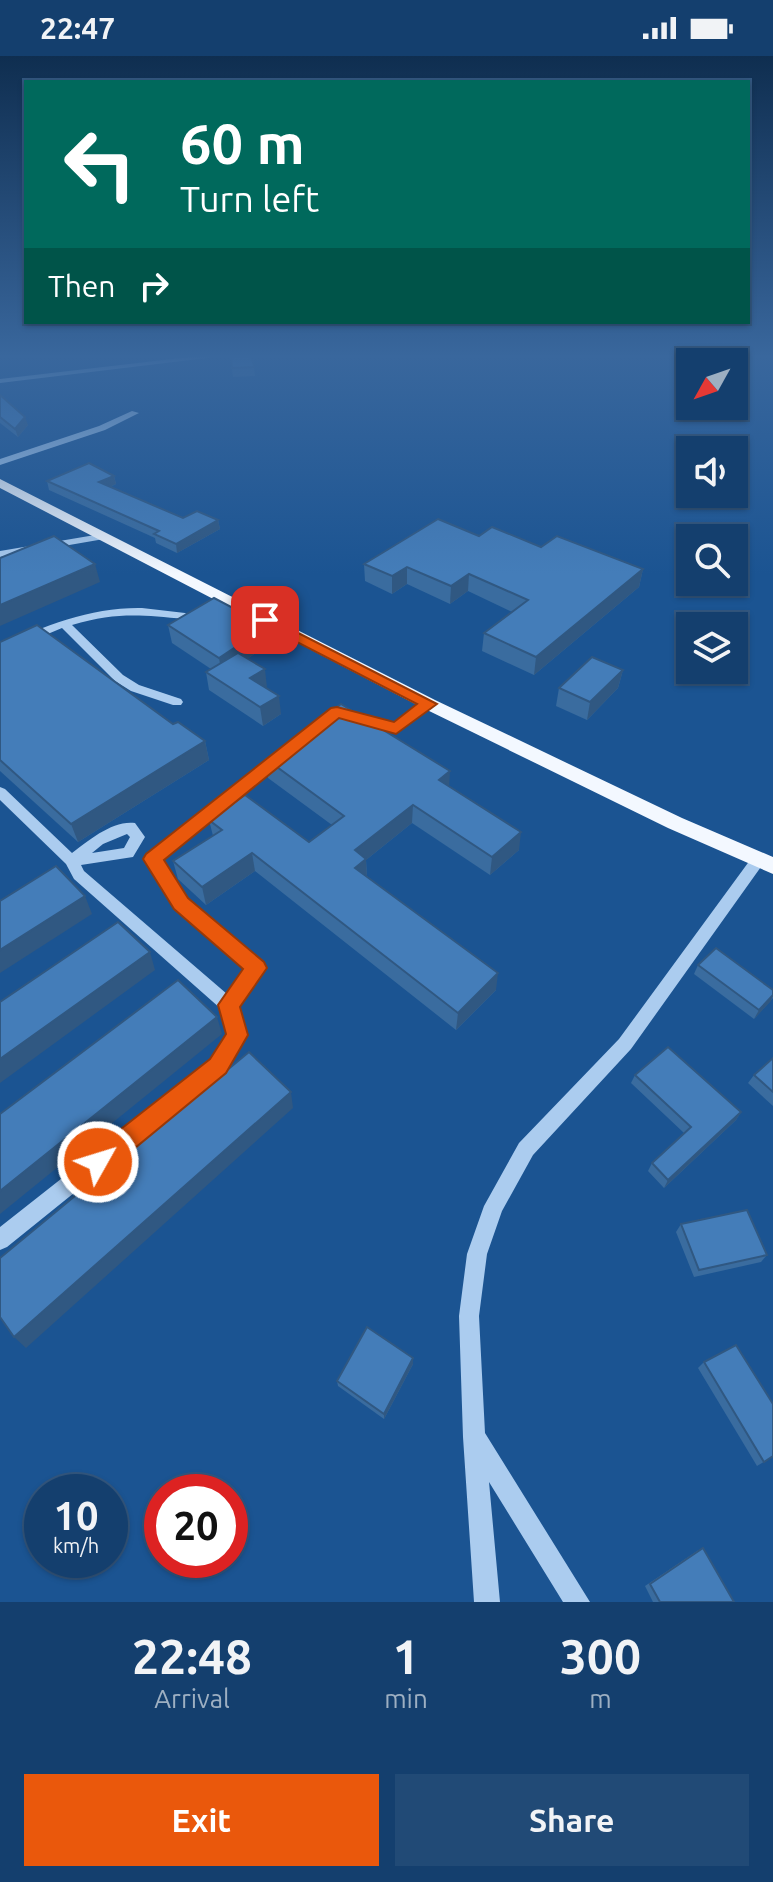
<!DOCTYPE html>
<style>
:root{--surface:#143f6e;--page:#214a76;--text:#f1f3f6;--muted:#9dafc2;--line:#335881;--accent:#ea580c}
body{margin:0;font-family:Ubuntu,sans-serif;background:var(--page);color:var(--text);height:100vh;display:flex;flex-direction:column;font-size:30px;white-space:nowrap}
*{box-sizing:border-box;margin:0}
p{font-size:26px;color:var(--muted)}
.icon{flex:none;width:44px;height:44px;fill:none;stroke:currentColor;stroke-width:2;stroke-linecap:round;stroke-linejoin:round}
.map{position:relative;height:1546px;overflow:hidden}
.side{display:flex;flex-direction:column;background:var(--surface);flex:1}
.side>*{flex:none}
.hud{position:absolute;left:24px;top:24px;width:726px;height:244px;border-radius:0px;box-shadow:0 2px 6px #0004,0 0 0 2px var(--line);background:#00695c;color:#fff;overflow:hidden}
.needle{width:52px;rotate:230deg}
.fabs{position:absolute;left:676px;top:292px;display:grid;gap:16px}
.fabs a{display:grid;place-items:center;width:72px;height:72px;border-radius:0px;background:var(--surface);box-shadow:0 2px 6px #0004,0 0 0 2px var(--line);font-size:40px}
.speed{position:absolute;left:24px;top:1418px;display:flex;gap:16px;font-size:40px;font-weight:700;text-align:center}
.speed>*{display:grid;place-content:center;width:104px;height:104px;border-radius:50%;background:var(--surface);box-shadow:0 2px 6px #0004,0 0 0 2px var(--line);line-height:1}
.speed small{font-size:20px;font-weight:400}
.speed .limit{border:12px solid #d22;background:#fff;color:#111}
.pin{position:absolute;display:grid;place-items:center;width:68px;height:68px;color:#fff;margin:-34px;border-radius:16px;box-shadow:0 4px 12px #0006}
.me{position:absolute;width:88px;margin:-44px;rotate:51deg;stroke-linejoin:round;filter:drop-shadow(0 0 6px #0008)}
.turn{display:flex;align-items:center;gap:28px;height:168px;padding:0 24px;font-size:36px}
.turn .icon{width:104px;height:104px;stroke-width:2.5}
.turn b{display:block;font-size:56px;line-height:68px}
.then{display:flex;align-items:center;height:76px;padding:0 24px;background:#0003;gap:16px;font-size:30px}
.eta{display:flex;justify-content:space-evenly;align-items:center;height:136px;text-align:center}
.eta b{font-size:48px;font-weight:700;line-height:56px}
.cta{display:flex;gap:16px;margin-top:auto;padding:16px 24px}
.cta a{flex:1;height:92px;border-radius:0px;background:var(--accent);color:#fff;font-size:32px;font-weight:700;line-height:92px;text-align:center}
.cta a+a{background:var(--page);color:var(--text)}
.status{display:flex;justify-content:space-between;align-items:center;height:56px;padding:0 40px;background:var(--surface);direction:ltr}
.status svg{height:22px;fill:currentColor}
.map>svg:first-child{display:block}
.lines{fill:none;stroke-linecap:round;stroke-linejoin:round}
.minor{fill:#abccef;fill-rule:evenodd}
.major{fill:#f3f8ff;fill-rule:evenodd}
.wall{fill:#3a6c9f}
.shaded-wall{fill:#305882}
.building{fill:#447db9;stroke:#305882;stroke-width:2}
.route{fill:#ea580c;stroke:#983908;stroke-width:2}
</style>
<div class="status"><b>22:47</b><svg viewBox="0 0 49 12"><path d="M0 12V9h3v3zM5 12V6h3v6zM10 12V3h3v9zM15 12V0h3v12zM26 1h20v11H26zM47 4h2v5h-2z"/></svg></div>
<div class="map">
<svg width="773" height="1546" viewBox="0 0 773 1546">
<rect width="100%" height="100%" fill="#1b5492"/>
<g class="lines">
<!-- minor -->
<g class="minor">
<polygon points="189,301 215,301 0,327 0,323"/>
<polygon points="132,355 139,357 105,374 0,409 0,403 99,370"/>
<polygon points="101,478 106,481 104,483 0,501 0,495"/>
<path d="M 142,552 L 185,557 L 190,560 L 185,563 C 140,559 117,556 72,569 L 123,619 L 139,629 L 181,643 L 183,646 L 181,649 L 173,649 L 131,635 L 115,625 L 62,572 L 0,598 L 0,591 C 44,569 93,551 142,552 Z"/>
<polygon points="429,644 433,645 435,648 433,651 396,676 347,663 345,660 351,656 394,667"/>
<path d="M 282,695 L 288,699 L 287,702 L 161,804 L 186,844 L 262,907 L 264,912 L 237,950 L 245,979 L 243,984 L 224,1016 L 7,1191 L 0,1194 L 0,1171 L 212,1004 L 228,978 L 221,953 L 74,823 L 66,808 L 0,744 L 0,731 L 5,733 L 72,797 C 89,784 113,764 135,767 L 145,781 L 133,801 L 81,809 L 84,815 L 227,938 L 246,913 L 176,852 L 146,803 L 277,696 ZM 127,778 L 130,781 L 124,792 L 92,797 L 103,788 Z"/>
<polygon points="758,799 763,800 765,804 763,808 631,993 533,1099 502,1155 487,1198 479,1260 485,1377 590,1546 563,1546 489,1426 500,1546 474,1546 463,1381 459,1260 467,1198 484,1150 519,1087 619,983 753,800"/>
</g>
<!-- major -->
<polygon class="major" points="0,423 435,644 682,762 773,801 773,818 668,772 423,652 0,432"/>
</g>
<!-- wall -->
<g class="wall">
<polygon points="230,301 254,311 255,320 233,321"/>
<polygon points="0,339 28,369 18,381 0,367"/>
<polygon points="114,420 116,428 110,431 183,462 218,464 220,473 177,497 156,487 155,482 49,434 47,425"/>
<polygon points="479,480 541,491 643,513 639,531 534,619 482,595 484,577 512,556 468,535 450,548 407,528 392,538 365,525 364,508"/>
<polygon points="168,569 267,570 269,588 247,603 267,632 281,658 263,670 209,634 206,616 211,613 172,587"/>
<polygon points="0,586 173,668 205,685 209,704 78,786 0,715"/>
<polygon points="623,614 618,632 587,664 556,650 559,632"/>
<polygon points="266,703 449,730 519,794 490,819 412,767 366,804 367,820 496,934 456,974 255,815 206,849 178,823 173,805 213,780 209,764 309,786 332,769 268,722"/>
<polygon points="698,909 773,934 773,942 754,963 694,918"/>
<polygon points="773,1002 773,1050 748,1027 754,1019"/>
<polygon points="635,1019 741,1056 736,1064 664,1132 648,1115 652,1107 684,1077 631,1027"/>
<polygon points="681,1168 767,1199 761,1206 694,1221 676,1176"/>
<polygon points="704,1306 773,1400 757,1410 698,1312"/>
<polygon points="413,1308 384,1363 338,1330 337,1325"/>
<polygon points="703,1492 734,1546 653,1546 645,1530 697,1495"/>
</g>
<!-- shaded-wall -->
<g class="shaded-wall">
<polygon points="25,361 28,369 18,381 15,373"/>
<polygon points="114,420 116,428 101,435 99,426"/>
<polygon points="218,464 220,473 177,497 176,488"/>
<polygon points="95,508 100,526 0,570 0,549"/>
<polygon points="407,511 407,528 392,538 392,520"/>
<polygon points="643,513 639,531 534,619 536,601"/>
<polygon points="469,518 468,535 450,548 451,530"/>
<polygon points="267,570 269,588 222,620 219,602"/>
<polygon points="265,613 267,632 253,640 250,622"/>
<polygon points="623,614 618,632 587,664 590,646"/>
<polygon points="279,640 281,658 263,670 260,651"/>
<polygon points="205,685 209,704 78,786 71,768"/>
<polygon points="450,715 449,733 439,724"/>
<polygon points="413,749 412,767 366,804 367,821 356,830 355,794"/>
<polygon points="521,776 519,794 490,819 492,801"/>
<polygon points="252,797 255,815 206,849 202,831"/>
<polygon points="85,840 92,858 0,917 0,894"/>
<polygon points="150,896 155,914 0,1027 0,1003"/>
<polygon points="498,917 496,934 456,974 458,957"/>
<polygon points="773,939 771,945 754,963 759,954"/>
<polygon points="217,961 222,978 0,1158 0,1135"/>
<polygon points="291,1036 293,1052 26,1292 14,1281"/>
<polygon points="741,1056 736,1064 664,1132 668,1124"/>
<polygon points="413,1302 413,1308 384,1363 384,1358"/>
</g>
<!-- building -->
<g class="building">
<polygon points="231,301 252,301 254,311 232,312"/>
<polygon points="0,339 25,361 15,373 0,361"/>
<polygon points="89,407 114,420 99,426 183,462 197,455 218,464 176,488 154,478 159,475 47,425"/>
<polygon points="438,463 479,480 492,471 541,491 557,480 643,513 536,601 484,577 528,544 469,518 451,530 407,511 392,520 364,508"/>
<polygon points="54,480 95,508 0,549 0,502"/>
<polygon points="214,542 267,570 219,602 168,569"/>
<polygon points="37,569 173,668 178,666 205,685 71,768 0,704 0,586"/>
<polygon points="238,597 265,613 250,622 279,640 260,651 206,616"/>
<polygon points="592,601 623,614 590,646 559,632"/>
<polygon points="341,648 450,715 439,724 521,776 492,801 413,749 355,794 366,803 355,812 498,917 458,957 252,797 202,831 173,805 222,774 209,764 245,739 309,786 344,760 266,703"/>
<polygon points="56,810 85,840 0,894 0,845"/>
<polygon points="118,866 150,896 0,1003 0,946"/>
<polygon points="716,892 773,934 773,939 759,954 698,909"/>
<polygon points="178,924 217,961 0,1135 0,1058"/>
<polygon points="668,991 741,1056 668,1124 652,1107 691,1071 635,1019"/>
<polygon points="249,996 291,1036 14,1281 0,1261 0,1202"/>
<polygon points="773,1002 773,1036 754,1019"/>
<polygon points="747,1154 767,1199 699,1214 681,1168"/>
<polygon points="367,1271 413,1302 384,1358 337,1325"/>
<polygon points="736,1289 773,1348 773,1400 764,1406 704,1306"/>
<polygon points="703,1492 734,1546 660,1546 650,1528"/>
</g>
<!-- sky -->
<linearGradient id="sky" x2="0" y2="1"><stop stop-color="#0f2e50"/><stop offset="0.58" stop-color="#39679d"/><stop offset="1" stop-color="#39679d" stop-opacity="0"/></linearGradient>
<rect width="773" height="518" fill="url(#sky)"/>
<!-- route -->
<polygon class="route" points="265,560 437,648 396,678 339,662 164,804 188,842 264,906 267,912 240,951 248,979 226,1017 107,1115 98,1118 89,1115 86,1106 89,1098 210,1003 226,978 218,949 243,913 174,853 143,803 146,798 331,652 337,651 394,666 417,648 260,567 260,561"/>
</svg>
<div class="fabs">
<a><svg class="needle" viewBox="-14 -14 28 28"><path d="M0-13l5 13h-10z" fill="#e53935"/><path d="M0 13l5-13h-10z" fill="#9dafc2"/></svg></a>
<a><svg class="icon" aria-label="sound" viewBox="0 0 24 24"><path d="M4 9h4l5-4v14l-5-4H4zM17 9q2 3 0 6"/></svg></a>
<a><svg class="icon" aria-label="search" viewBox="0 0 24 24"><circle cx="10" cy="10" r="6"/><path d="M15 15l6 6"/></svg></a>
<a><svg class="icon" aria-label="layers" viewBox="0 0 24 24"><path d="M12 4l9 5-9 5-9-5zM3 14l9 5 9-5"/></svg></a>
</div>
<div class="speed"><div>10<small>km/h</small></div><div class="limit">20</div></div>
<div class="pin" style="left:265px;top:564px;background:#d93025"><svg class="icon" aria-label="arrive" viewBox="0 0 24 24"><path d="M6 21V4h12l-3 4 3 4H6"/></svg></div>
<svg class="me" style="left:98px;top:1106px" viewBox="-20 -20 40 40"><circle r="17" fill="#ea580c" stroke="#fff" stroke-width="3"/><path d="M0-11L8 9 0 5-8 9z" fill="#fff"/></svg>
<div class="hud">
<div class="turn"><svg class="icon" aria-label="left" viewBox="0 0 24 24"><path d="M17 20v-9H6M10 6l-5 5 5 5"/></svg><div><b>60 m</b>Turn left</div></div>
<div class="then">Then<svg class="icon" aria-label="right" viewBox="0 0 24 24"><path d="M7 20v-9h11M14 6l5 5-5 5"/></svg></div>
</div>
</div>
<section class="side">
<div class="eta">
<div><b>22:48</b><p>Arrival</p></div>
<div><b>1</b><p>min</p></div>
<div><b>300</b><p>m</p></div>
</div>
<div class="cta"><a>Exit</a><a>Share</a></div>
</section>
